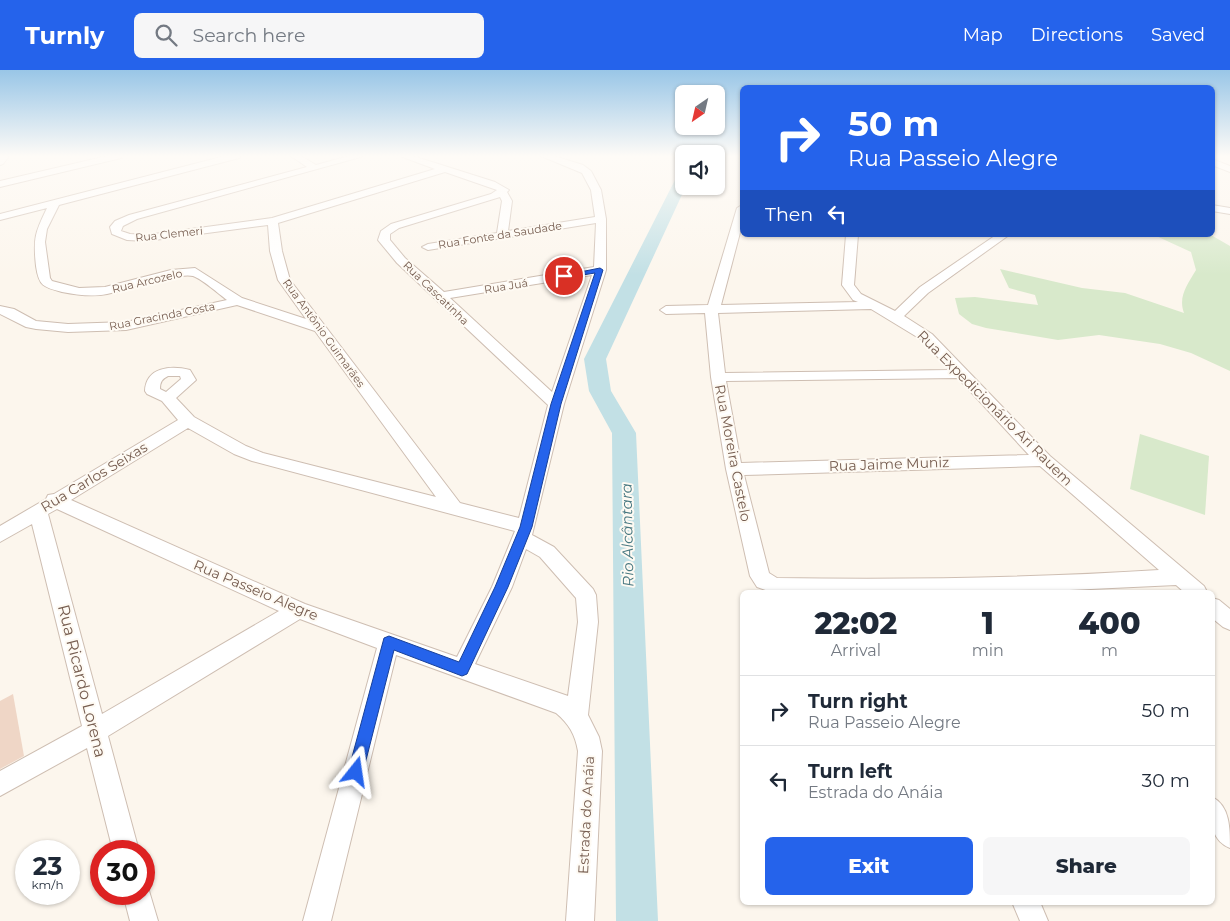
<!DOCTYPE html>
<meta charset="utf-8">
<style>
:root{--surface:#fff;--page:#f6f6f7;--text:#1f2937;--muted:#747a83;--line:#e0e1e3;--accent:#2563eb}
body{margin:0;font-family:Montserrat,sans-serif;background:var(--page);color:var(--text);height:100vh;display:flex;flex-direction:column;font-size:19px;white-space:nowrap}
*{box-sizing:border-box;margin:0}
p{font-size:16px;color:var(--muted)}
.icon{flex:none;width:28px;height:28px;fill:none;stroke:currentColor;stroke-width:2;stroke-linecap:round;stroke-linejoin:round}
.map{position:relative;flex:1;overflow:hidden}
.side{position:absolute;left:740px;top:520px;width:475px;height:315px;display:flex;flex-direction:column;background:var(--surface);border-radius:8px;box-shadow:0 1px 4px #0004}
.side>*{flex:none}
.top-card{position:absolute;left:740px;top:15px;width:475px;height:152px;border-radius:8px;box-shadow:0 1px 4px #0004;background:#2563eb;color:#fff;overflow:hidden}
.needle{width:32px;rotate:214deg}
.tools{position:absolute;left:675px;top:15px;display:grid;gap:10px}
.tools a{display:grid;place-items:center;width:50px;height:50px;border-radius:8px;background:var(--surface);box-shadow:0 1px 4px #0004;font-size:25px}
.speed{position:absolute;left:15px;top:770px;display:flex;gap:10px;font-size:25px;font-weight:700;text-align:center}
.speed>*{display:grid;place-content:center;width:65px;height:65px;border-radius:50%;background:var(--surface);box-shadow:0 1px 4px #0004;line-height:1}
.speed small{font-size:12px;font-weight:400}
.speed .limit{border:8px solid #d22;background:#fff;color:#111}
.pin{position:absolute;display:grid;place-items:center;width:42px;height:42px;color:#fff;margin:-21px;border:2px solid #fff;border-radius:50%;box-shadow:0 1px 5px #0007}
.me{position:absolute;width:55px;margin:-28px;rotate:15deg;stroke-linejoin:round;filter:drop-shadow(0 0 4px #0008)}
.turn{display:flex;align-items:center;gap:18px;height:105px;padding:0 25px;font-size:22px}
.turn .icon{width:65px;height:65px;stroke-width:2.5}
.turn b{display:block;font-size:35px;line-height:42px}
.then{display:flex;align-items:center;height:48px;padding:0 25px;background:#0003;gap:10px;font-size:19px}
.eta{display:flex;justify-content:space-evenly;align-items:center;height:85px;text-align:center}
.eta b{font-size:30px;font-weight:800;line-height:35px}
.primary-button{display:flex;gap:10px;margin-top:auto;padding:10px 25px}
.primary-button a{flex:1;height:58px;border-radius:8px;background:var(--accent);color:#fff;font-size:20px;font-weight:800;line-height:58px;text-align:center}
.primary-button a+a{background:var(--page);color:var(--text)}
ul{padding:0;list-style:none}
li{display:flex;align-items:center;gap:15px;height:70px;padding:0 25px;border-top:1px solid var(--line)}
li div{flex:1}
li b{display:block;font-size:19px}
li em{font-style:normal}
header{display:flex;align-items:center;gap:30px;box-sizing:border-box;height:70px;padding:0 25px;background:var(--accent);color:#fff}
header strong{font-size:24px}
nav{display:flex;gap:28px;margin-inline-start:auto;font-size:18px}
.search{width:350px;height:45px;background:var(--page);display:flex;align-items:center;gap:12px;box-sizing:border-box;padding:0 18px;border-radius:8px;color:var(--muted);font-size:19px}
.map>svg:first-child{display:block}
.green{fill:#d8e9cb}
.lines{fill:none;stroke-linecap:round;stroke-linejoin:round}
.river{fill:#c2e0e5;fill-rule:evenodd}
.building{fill:#efd6c6}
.minor-casing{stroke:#cebeb2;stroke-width:2}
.minor{fill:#fff;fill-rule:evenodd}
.route{fill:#2563eb;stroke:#184099}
.labels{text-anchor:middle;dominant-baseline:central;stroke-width:4;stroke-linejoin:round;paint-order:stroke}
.far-street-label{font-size:11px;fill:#765d50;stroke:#fefaf3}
.street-label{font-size:14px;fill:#765d50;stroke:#fefaf3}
.water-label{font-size:15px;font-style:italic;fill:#477780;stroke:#fefaf3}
.near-street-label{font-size:16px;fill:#765d50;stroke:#fefaf3}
</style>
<header>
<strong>Turnly</strong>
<div class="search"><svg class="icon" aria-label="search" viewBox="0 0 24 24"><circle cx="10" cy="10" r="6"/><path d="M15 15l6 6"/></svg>Search here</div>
<nav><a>Map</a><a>Directions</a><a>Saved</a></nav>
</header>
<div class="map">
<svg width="1230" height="851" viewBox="0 0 1230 851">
<rect width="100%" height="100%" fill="#fcf6ed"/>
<!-- green -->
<g class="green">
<path d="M 1154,165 L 1211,165 L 1230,176 L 1230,301 L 1191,283 L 1160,274 L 1099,265 L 1058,270 L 986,258 L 972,254 L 959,244 L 955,228 L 975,227 L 1038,235 L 1035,225 L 1009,218 L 1000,199 L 1082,218 L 1125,223 L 1184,243 C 1178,227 1187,215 1196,200 L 1191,182 Z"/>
<polygon points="1140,364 1209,386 1205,445 1130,419"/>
</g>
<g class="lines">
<!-- river -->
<polygon class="river" points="684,102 684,116 686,116 606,289 611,321 636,363 658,851 616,851 612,363 589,321 584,289 677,106"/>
</g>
<!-- building -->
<polygon class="building" points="13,624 24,686 0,699 0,631"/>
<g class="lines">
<!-- minor casing -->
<g class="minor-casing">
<g id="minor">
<polygon points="0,86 9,86 3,94 0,95"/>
<polygon points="107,86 123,86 121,88 0,117 0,111"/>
<path d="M 225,86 L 241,86 L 239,88 L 59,135 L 47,159 L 45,172 L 50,208 L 52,211 L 79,218 L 105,217 L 171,200 L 195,198 L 242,228 L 306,249 L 278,210 L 270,181 L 268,155 L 147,171 L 127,170 L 112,164 L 110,157 L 115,151 L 129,145 L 307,97 L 291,86 L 301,86 L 316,95 L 349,86 L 364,86 L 137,149 L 123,156 L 121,161 L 130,164 L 147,165 L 272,148 L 435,99 L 400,86 L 413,86 L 495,112 L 509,120 L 507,122 L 512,131 L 508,161 L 595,147 L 591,120 L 582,103 L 541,86 L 554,86 L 583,95 L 591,101 L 601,120 L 606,149 L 606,200 L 564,334 L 532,465 L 554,477 L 593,519 L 596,525 L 598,552 L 588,645 L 599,667 L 602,681 L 594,851 L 566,851 L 578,681 C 575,664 569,654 556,643 L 396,585 L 331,851 L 303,851 L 377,578 L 300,549 L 108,666 L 139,781 L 113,781 L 87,678 L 0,726 L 0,701 L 82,656 L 32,454 L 0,472 L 0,456 L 46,429 L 48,425 L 54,424 L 178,350 L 162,331 L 147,324 L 145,321 C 146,297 171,295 190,300 L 196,310 L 176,328 L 194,347 L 246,376 L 263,383 L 436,427 L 315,261 L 237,235 L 126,260 L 68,262 L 36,259 L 26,257 L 0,244 L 0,236 L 14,239 L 36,251 L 68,254 L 126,252 L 227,230 C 219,224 202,209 193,206 C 179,202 125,220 107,224 C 92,227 77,225 62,222 C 43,217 39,216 36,196 C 33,168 35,163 47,138 L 0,150 L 0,144 ZM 445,102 L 497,120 L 491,124 L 391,154 L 381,161 L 378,170 L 397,193 L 548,335 L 519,448 L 460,433 L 290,210 L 282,181 L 278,153 ZM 500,127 L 502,131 L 497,163 L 428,174 L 422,177 L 428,180 L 596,153 L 594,197 L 444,222 L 405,188 L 390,170 L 390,164 L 399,158 ZM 592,205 L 552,322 L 450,228 ZM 168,306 L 180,306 L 181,309 L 166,322 L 160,319 C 160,312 162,309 168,306 ZM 188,358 L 234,384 L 252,391 L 515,461 L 492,517 L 457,587 L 305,534 L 71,430 ZM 57,439 L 279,541 L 102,644 L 48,444 ZM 526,479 L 540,487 L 576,528 L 578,552 L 568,626 L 475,594 L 512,517 Z"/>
<polygon points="1212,89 1230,96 1230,102 1212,95"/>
<path d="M 742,135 L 742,155 L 721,235 L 858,232 L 853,230 L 842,215 L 846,165 L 858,165 L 854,215 L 861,224 L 895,241 L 920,217 L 996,165 L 1009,165 L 928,223 L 904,246 L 932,264 L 1050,386 L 1204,516 L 1207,522 L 1184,522 L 1176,515 L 1027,522 L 771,522 L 757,517 L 750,506 L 726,399 L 711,307 L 705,243 L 666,244 L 660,240 L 666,236 L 708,235 L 737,138 ZM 871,239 L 922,270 L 950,300 L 725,303 L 718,243 ZM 958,308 L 1029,385 L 741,393 L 726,311 ZM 1040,396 L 1159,500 C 1032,508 905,510 777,508 L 769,503 L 744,405 Z"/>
<polygon points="1212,135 1230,138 1230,144 1212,141"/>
<polygon points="1212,528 1219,530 1230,539 1230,560 1223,557 1212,548"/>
<path d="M 1212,727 C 1230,736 1230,758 1230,778 C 1208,769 1212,747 1212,727 Z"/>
<polygon points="144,813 147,814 158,851 130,851 123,824 144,824"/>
<polygon points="1012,832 1040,832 1048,851 1020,851"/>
</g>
</g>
<!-- minor -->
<use href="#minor" class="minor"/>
</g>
<!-- sky -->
<linearGradient id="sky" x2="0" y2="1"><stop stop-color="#99c6e7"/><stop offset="0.42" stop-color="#fefbf7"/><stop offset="1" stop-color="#fefbf7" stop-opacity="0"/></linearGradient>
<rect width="1230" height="205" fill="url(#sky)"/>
<!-- route -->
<polygon class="route" points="600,198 603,200 561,334 532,457 508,517 467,604 462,606 394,580 363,702 361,708 356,710 350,708 348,702 384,568 389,566 459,592 495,517 520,457 551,334 595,203 564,208 560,206"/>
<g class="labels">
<!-- far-street labels -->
<g class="far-street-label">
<text transform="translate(169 164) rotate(-6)">Rua Clemeri</text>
<text transform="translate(500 165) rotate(-9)">Rua Fonte da Saudade</text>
<text transform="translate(147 211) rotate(-13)">Rua Arcozelo</text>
<text transform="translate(506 216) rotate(-9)">Rua Juá</text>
<text transform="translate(436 223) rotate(44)">Rua Cascatinha</text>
<text transform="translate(162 246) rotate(-11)">Rua Gracinda Costa</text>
<text transform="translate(324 263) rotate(54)">Rua Antônio Guimarães</text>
</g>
<!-- street labels -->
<g class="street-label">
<text transform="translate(995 338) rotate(45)">Rua Expedicionário Ari Rauem</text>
<text transform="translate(733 383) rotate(79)">Rua Moreira Castelo</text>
<text transform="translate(889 394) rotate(-2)">Rua Jaime Muniz</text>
<text transform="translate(94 407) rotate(-31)">Rua Carlos Seixas</text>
<text transform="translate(256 520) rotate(23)">Rua Passeio Alegre</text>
<text transform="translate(586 745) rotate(-87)">Estrada do Anáia</text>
</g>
<!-- water labels -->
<g class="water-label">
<text transform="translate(627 465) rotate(-91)">Rio Alcântara</text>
</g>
<!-- near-street labels -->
<g class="near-street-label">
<text transform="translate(82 611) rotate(76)">Rua Ricardo Lorena</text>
</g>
</g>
</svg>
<div class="tools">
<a><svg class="needle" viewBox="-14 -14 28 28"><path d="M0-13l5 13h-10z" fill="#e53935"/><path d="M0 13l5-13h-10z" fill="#747a83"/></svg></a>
<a><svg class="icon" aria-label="sound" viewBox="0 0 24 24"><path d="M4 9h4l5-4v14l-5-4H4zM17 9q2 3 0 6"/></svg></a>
</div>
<div class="speed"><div>23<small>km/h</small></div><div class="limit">30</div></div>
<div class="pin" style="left:564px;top:206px;background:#d93025"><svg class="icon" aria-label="arrive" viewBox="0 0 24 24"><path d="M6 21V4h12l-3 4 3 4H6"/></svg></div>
<svg class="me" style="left:356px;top:702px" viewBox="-20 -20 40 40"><path d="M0-17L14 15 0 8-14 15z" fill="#2563eb" stroke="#fff" stroke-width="4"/></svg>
<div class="top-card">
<div class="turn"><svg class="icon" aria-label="right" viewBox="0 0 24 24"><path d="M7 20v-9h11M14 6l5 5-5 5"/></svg><div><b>50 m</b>Rua Passeio Alegre</div></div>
<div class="then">Then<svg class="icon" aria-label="left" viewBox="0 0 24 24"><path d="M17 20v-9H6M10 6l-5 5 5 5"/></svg></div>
</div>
<section class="side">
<div class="eta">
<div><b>22:02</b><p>Arrival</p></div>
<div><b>1</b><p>min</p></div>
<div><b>400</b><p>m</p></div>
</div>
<ul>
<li><svg class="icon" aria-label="right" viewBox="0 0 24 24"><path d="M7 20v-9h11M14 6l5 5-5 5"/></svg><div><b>Turn right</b><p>Rua Passeio Alegre</p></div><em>50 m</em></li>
<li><svg class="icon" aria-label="left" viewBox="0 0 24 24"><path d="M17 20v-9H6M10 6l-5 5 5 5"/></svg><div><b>Turn left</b><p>Estrada do Anáia</p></div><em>30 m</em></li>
</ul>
<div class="primary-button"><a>Exit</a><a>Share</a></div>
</section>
</div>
